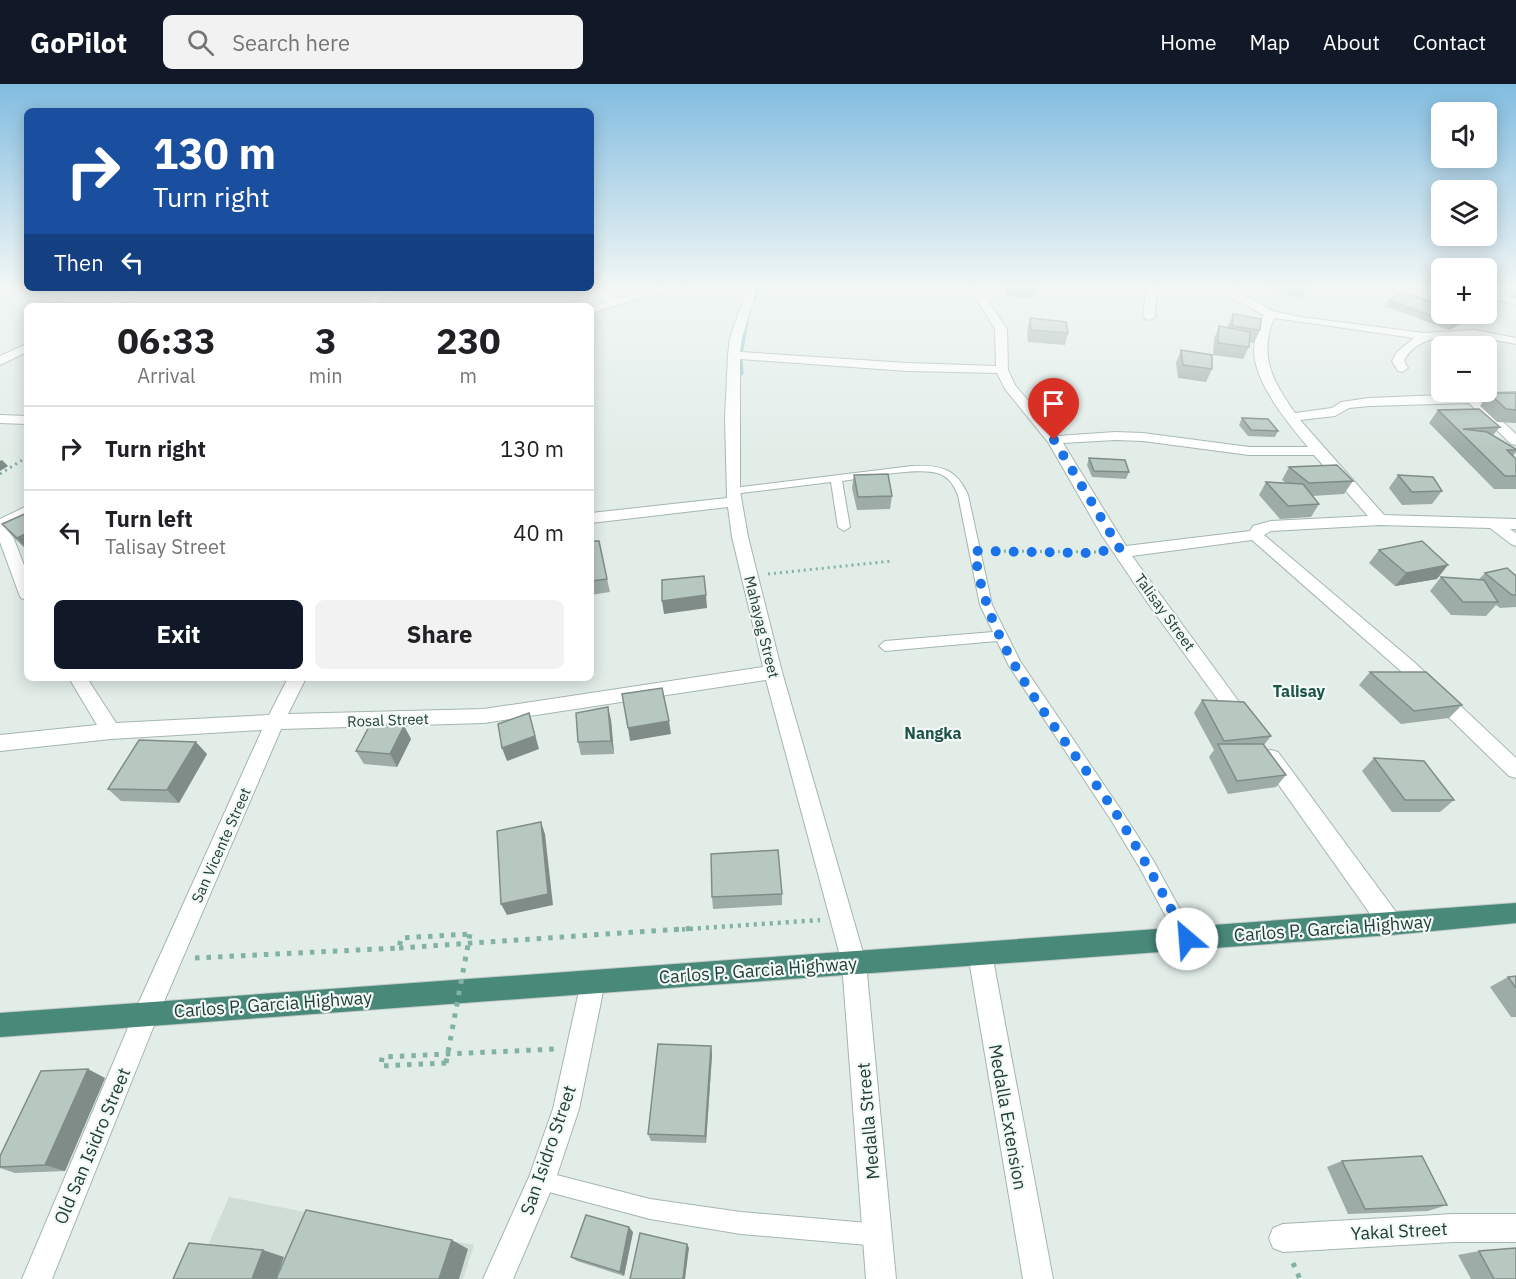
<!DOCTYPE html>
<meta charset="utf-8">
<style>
:root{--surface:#fff;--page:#f2f2f2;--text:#202124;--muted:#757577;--line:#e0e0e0;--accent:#111827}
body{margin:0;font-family:"IBM Plex Sans",sans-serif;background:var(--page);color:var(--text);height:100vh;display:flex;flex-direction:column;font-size:22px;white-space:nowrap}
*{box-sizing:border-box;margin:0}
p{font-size:20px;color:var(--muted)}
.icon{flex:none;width:33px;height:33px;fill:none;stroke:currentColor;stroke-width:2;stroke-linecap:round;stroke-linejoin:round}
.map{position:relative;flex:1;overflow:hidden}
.details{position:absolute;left:24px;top:219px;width:570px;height:378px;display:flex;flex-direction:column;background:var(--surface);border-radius:9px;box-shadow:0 3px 15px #0003}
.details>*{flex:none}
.top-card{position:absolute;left:24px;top:24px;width:570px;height:183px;border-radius:9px;box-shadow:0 3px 15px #0003;background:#1a4fa0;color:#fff;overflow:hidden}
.fabs{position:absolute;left:1431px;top:18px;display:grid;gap:12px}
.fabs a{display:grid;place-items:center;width:66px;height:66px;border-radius:9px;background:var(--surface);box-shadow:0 3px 15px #0003;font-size:30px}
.pin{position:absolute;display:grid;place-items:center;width:51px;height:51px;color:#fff;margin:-62px -26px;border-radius:50% 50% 50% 0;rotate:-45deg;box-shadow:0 0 6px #0007}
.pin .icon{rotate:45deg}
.me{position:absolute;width:66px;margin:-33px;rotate:333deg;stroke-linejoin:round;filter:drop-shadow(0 0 4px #0008)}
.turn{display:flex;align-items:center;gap:21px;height:126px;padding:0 30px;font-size:27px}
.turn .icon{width:78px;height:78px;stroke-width:2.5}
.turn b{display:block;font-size:42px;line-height:51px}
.then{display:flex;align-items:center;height:57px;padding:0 30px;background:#0003;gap:12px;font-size:22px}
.eta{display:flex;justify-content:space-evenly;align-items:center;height:102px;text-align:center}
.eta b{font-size:36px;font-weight:700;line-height:42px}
.cta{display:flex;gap:12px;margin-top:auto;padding:12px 30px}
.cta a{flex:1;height:69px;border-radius:9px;background:var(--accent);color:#fff;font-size:24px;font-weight:700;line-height:69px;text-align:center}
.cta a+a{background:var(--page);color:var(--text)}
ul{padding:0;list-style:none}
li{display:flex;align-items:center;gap:18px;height:84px;padding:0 30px;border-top:2px solid var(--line)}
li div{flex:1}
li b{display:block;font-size:22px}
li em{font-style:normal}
header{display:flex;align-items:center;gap:36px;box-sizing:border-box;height:84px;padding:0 30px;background:var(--accent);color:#fff}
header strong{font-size:28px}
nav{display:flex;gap:33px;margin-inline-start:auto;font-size:21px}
.search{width:420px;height:54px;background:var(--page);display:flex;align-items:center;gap:15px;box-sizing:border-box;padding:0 21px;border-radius:9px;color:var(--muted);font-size:22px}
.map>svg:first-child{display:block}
.built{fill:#d0ddd7}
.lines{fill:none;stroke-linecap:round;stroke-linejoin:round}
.stream{stroke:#87c8d5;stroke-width:5}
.service-casing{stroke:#a4b5af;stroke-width:2}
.minor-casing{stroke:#a4b5af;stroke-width:2}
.trunk-casing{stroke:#c1c9c7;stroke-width:2}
.path-far3{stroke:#81b2a3;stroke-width:2;stroke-dasharray:2 3;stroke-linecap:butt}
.path-far2{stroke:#81b2a3;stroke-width:3;stroke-dasharray:2 4;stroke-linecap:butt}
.path-far1{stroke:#81b2a3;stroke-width:4.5;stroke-dasharray:3 5;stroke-linecap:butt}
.path{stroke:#81b2a3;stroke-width:5;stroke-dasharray:4.5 7;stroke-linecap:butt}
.service{fill:#fff;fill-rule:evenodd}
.minor{fill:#fff;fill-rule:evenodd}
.trunk{fill:#48897a;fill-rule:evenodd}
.path-bridge{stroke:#81b2a3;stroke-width:5;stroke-dasharray:4.5 7;stroke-linecap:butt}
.wall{fill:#9daca6}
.shaded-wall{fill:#808c87}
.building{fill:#b7c8c1;stroke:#808c87;stroke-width:1.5}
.route{stroke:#1a73e8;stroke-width:10;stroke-dasharray:0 18}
.labels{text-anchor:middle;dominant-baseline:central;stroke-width:4.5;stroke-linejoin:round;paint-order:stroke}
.street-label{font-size:15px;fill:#213f37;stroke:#f3f9f6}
.neighbourhood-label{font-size:16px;font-weight:bold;fill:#1c5346;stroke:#f3f9f6}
.near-street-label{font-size:18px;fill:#213f37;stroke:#f3f9f6}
</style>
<header>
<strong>GoPilot</strong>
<div class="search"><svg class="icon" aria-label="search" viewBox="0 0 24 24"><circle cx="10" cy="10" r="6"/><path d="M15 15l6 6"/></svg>Search here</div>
<nav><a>Home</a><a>Map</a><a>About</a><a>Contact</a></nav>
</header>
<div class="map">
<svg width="1516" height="1195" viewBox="0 0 1516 1195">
<rect width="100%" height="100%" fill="#e2ede8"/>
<!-- built -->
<polygon class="built" points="229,1113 474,1161 463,1195 193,1195"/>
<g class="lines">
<!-- stream -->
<g class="stream">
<polyline points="753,216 759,201"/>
<polyline points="746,239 740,270 748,270"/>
<polyline points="740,275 741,289"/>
</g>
<!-- service casing -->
<g class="service-casing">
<g id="service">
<path d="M 912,382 C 940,381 956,384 968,411 L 992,521 L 1020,577 L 1121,726 L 1153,776 L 1193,849 L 1196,855 L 1193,861 L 1187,863 L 1181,861 L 1141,786 L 1111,736 L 1009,582 L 997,557 L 885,567 L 879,562 L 885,557 L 993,548 L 980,521 L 958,411 C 954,402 950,394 940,390 C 920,382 865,394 842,397 L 850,443 L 844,447 L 838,443 L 831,398 L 733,410 L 728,407 L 733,404 Z"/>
<polygon points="541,1087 650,1115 741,1128 879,1140 887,1143 890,1151 887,1159 879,1162 741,1150 650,1135 534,1104 531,1097 534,1090"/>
</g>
</g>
<!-- minor casing -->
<g class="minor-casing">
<g id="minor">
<polygon points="591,201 600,201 616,215 669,201 685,201 591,229 591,223 607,218 591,204"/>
<path d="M 748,201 L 758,201 L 742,254 L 740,268 L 907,279 L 996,282 L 995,245 L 974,211 L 972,201 L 982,201 L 984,211 L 1007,245 L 1008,286 L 1015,301 L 1058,352 L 1115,348 L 1143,349 L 1249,363 L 1308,363 C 1288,339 1255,300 1254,267 C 1254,254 1259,242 1264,231 L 1208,201 L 1223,201 L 1235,205 L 1273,227 L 1300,233 L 1424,249 L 1475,246 L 1516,254 L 1516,260 C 1484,254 1422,240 1404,277 L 1408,284 L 1402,288 L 1398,287 L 1392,277 L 1397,268 L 1414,254 L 1274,234 C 1258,273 1273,297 1295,329 L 1332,324 L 1341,318 L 1369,314 L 1516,308 L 1516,316 L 1482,318 L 1516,350 L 1516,361 L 1511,360 L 1469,319 L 1369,322 L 1349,324 L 1335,332 L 1300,336 L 1384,431 L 1516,435 L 1516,445 L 1510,445 L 1516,449 L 1516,462 L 1511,460 L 1490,444 L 1380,441 L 1271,447 L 1264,451 L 1414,578 L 1516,674 L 1516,694 L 1509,692 L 1402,588 L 1252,456 L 1132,472 L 1253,637 L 1251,642 L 1244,644 L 1237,642 L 1149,521 L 1101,450 L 1048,358 L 1005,305 L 997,289 L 907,287 L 740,275 L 740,407 L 748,453 L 782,588 L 866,879 L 896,1195 L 866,1195 L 842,879 L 766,596 L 484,639 L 281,645 L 157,934 L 52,1195 L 22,1195 L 138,920 L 262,646 L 111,655 L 0,667 L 0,651 L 97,641 L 69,594 L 87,594 L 116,639 L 269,631 L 288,594 L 306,594 L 288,630 L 484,625 L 763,583 L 732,453 L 728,423 L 591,439 L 591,429 L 727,414 L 725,334 L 728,271 L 730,254 ZM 1115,356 L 1143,357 L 1249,371 L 1314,371 L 1368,432 L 1271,437 L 1253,442 L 1250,447 L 1126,462 L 1063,359 Z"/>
<polygon points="1147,201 1157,201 1155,233 1149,236 1143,233"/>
<polygon points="134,204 147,204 116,222 103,222"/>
<polygon points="382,204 394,204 373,222 361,222"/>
<polygon points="1486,206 1516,215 1516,221 1486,213"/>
<polygon points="27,260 27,268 0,281 0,272"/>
<polygon points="0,331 27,332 27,340 0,339"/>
<polygon points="27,422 27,433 9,442 27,489 27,516 21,514 19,510 0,458 0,435"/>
<polygon points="1271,666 1278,668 1399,832 1402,840 1399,848 1391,851 1383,848 1264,680 1261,674 1264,668"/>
<polygon points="980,859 988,862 992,870 1053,1195 1023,1195 968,870 972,862"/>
<polygon points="593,886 601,890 605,898 579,1025 555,1097 513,1195 483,1195 529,1093 553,1025 581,898 585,890"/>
<polygon points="1453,1130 1516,1130 1516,1158 1453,1158 1283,1168 1273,1164 1269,1154 1273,1144 1283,1140"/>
</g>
</g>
<!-- trunk casing -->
<g class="trunk-casing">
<polygon id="trunk" points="1516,819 1516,839 1391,851 0,953 0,929"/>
</g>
<!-- path-far3 -->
<polyline class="path-far3" points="34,204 71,222"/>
<!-- path-far2 -->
<g class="path-far2">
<polyline points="0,390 27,373"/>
<polyline points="992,467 1098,468"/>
<polyline points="768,490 892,477"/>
</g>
<!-- path-far1 -->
<polyline class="path-far1" points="674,846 820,836"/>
<!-- path -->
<g class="path">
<polyline points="399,864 696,844"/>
<polyline points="195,874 399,864 401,854 470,850"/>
<polyline points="446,979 381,982 382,973 556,965"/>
<polyline points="1293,1179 1300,1195"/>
</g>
<!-- service -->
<use href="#service" class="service"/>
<!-- minor -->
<use href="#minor" class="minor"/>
<!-- trunk -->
<use href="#trunk" class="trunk"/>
<!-- path-bridge -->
<polyline class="path-bridge" points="446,979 470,850"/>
</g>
<!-- wall -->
<g class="wall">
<polygon points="1008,201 1034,207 1029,215 1006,212"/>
<polygon points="1265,201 1308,201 1301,214 1266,205"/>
<polygon points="1516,206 1516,215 1511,213"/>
<polygon points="1389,216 1469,231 1465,237 1449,246 1385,222"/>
<polygon points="1233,230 1260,246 1254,259 1249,258 1249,263 1243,275 1213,271 1214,255 1219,242 1227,244"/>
<polygon points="1030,234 1068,249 1065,261 1028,258 1027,247"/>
<polygon points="1181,266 1212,285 1206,298 1178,294 1176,279"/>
<polygon points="1489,309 1516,309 1516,339 1497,338 1480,322"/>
<polygon points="1438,326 1500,343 1493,351 1516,365 1516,368 1513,372 1516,375 1516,405 1494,405 1429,339"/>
<polygon points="1242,334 1278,347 1275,353 1248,352 1239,341"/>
<polygon points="1089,374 1129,388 1126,395 1092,393 1087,381"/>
<polygon points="1289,383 1353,397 1344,410 1312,412 1319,420 1311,433 1280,435 1259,411 1266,398 1286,399 1282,396"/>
<polygon points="854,391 892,412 890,425 857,426 852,404"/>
<polygon points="1398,391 1442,407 1432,420 1402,421 1389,404"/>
<polygon points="27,429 27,466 13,453 2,440"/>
<polygon points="591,457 607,495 610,508 591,511"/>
<polygon points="1379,466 1437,495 1395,502 1369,479"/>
<polygon points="1485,489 1516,492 1516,523 1500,524 1496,521 1486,532 1451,531 1430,507 1441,493 1479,495"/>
<polygon points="1370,588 1462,621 1449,634 1401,640 1359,601"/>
<polygon points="1202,616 1271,652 1264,661 1286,691 1276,703 1228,710 1209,673 1214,666 1194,629"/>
<polygon points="611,636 614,670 581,671 578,658"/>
<polygon points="404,642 411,655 397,683 364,680 356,667"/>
<polygon points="207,670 179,719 121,717 108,705"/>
<polygon points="1374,674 1454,716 1440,728 1392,728 1362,687"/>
<polygon points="782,810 782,821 713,825 712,813"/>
<polygon points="1516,892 1516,933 1511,933 1490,903 1508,893"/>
<polygon points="711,962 712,971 706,1059 651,1057 648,1050"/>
<polygon points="105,994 65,1087 15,1089 0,1084 0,1072"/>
<polygon points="1342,1077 1447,1121 1428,1127 1348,1130 1327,1083"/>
<polygon points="633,1148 624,1192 577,1177 571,1173"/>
<polygon points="1479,1167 1516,1195 1471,1195 1458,1171"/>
</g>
<!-- shaded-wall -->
<g class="shaded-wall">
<polygon points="1035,201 1034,207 1029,215 1030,209"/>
<polygon points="1469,231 1465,237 1449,246 1453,240"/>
<polygon points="2,376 8,382 0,387 0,377"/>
<polygon points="27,449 27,466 17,454"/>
<polygon points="1448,481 1437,495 1395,502 1406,489"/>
<polygon points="706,511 707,524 664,530 662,517"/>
<polygon points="608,623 611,636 614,670 611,657"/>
<polygon points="529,629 539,665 507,677 502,664"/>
<polygon points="669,637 671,650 630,657 628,644"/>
<polygon points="404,642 411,655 397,683 390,670"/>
<polygon points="196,658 207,670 179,719 167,706"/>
<polygon points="541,738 545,750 553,821 507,831 501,820"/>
<polygon points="711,962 712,971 706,1059 705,1052"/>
<polygon points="88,985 105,994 65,1087 45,1081"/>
<polygon points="629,1143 633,1148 624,1192 620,1188"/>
<polygon points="452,1156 468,1165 459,1195 439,1195"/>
<polygon points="687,1160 689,1164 685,1195 683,1195"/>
<polygon points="263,1166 284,1173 276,1195 252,1195"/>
</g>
<!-- building -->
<g class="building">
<polygon points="1008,201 1035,201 1030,209 1007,206"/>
<polygon points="1404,208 1442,222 1442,230 1463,230 1469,231 1453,240 1389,216"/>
<polygon points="1233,230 1261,235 1260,246 1232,242"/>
<polygon points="1030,234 1066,238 1068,249 1031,246"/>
<polygon points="1219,242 1250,248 1249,263 1218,259"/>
<polygon points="1181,266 1212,271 1212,285 1183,281"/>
<polygon points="1489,309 1516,309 1516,326 1506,325"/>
<polygon points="1479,325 1500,343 1463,345 1487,348 1516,365 1516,366 1507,366 1516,375 1516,392 1505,392 1438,326"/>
<polygon points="1242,334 1268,335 1278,347 1251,346"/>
<polygon points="1089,374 1125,376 1129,388 1094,387"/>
<polygon points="1337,381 1353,397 1309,399 1289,383"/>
<polygon points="888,390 892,412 858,413 854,391"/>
<polygon points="1398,391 1433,393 1442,407 1412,408"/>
<polygon points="1266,398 1303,400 1319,420 1288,422"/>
<polygon points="27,429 27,449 17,454 2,440"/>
<polygon points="591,457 599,457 607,495 591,497"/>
<polygon points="1422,457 1448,481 1406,489 1379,466"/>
<polygon points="1507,484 1516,492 1516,511 1512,511 1485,489"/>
<polygon points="704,492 706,511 662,517 662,496"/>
<polygon points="1441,493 1484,496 1498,518 1463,518"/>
<polygon points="1370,588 1426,588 1462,621 1414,627"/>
<polygon points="662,604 669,637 628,644 622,610"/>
<polygon points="1202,616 1244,618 1271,652 1224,657"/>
<polygon points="608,623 611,657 578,658 576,629"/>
<polygon points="529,629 535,652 502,664 498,640"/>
<polygon points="371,639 404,642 390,670 356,667"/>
<polygon points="139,656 196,658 167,706 108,705"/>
<polygon points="1218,660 1263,660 1286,691 1237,697"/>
<polygon points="1374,674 1424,677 1454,716 1405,716"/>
<polygon points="541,738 548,810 501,820 497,747"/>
<polygon points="778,766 782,810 712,813 711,770"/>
<polygon points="1516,892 1516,904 1508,893"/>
<polygon points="658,960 711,962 705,1052 648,1050"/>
<polygon points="88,985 45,1081 0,1083 0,1072 41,987"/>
<polygon points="1422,1072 1447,1121 1365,1125 1342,1077"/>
<polygon points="306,1126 452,1156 439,1195 276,1195"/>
<polygon points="586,1131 629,1143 620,1188 571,1173"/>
<polygon points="640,1149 687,1160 683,1195 630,1195"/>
<polygon points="189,1159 263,1166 252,1195 173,1195"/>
<polygon points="1516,1164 1516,1195 1494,1195 1479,1167"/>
</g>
<!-- sky -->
<linearGradient id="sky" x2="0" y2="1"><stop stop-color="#81bce0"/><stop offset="0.55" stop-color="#f2f7f5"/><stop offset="1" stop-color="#f2f7f5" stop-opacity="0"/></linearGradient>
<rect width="1516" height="368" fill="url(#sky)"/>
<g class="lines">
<!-- route -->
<path class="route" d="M 1054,356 L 1120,465 L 1088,469 L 975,467 C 986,569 1063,649 1117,731 C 1142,771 1165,813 1187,855"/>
</g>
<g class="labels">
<!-- street labels -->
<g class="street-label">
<text transform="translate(1165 528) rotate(54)">Talisay Street</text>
<text transform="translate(762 543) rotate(76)">Mahayag Street</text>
<text transform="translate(388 636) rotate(-2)">Rosal Street</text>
<text transform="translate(221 761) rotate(-66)">San Vicente Street</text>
</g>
<!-- neighbourhood labels -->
<g class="neighbourhood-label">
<text x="1299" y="607">Talisay</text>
<text x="933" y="649">Nangka</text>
</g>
<!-- near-street labels -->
<g class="near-street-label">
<text transform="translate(1333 844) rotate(-4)">Carlos P. Garcia Highway</text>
<text transform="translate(758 886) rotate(-4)">Carlos P. Garcia Highway</text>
<text transform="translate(273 920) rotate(-4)">Carlos P. Garcia Highway</text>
<text transform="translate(1008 1033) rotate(80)">Medalla Extension</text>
<text transform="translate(868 1037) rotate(-95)">Medalla Street</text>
<text transform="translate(92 1062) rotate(-67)">Old San Isidro Street</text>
<text transform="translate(548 1066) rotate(-71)">San Isidro Street</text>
<text transform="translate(1399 1147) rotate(-3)">Yakal Street</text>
</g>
</g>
</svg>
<div class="fabs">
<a><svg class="icon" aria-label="sound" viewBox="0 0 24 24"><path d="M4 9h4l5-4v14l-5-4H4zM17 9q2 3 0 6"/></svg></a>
<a><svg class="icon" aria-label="layers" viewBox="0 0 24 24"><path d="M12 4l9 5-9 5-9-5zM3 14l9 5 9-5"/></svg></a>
<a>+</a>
<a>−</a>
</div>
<div class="pin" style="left:1054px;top:356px;background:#d93025"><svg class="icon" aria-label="arrive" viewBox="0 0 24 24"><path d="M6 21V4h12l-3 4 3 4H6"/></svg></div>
<svg class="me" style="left:1187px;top:855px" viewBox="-20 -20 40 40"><circle r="19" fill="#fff"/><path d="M0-13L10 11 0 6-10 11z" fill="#1a73e8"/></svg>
<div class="top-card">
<div class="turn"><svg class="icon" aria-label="right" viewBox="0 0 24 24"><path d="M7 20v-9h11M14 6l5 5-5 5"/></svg><div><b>130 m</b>Turn right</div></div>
<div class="then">Then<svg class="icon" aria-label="left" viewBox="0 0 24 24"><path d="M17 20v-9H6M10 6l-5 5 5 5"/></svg></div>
</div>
<section class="details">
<div class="eta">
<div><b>06:33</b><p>Arrival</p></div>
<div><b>3</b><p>min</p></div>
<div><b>230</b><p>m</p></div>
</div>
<ul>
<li><svg class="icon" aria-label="right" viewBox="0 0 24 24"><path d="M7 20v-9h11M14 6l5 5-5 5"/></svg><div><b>Turn right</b></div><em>130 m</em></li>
<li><svg class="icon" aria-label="left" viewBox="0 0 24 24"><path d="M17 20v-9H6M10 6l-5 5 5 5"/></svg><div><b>Turn left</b><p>Talisay Street</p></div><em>40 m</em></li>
</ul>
<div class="cta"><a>Exit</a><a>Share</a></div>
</section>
</div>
